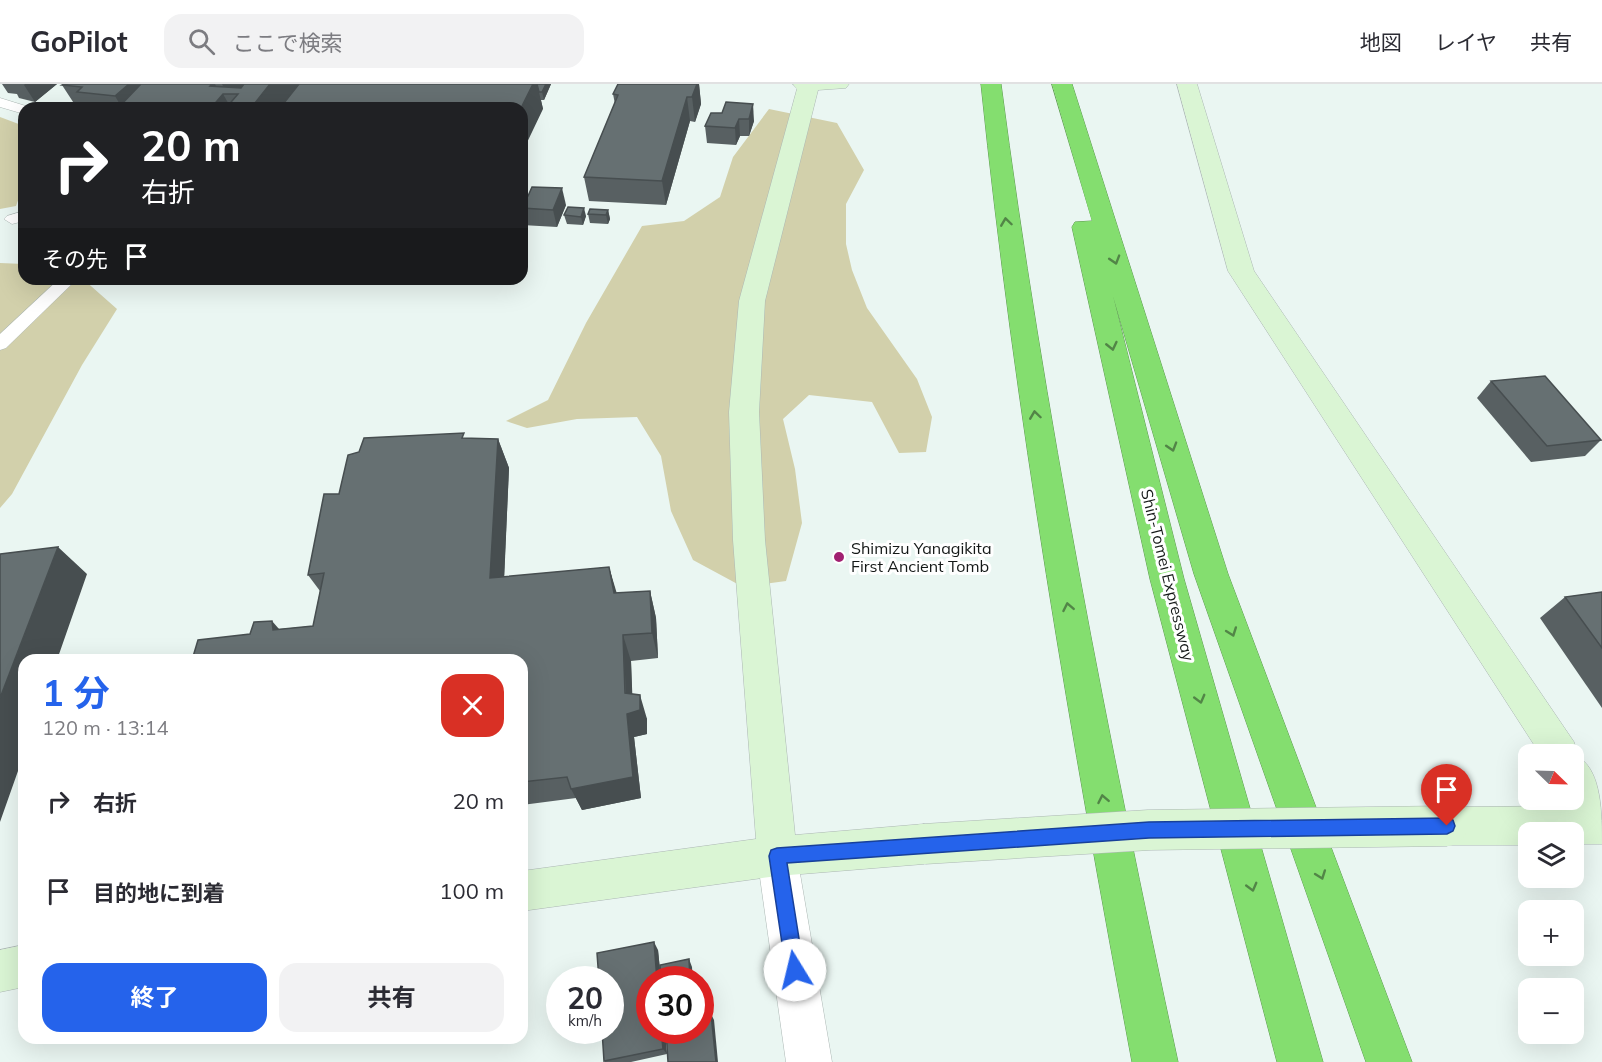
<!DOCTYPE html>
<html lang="ja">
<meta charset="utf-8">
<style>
:root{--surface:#fff;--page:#f2f2f3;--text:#2b2b33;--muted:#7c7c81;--line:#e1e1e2;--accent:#2563eb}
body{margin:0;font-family:Mulish,"Noto Sans JP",sans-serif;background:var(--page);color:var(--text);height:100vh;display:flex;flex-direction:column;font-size:22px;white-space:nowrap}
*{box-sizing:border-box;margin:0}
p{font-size:20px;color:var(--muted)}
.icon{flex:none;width:33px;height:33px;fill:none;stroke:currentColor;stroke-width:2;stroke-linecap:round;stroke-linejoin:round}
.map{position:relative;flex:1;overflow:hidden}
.sheet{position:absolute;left:18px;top:570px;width:510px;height:390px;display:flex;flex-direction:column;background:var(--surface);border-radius:18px;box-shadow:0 6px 24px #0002}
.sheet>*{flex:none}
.top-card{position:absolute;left:18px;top:18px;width:510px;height:183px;border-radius:18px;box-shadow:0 6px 24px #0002;background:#202124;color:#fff;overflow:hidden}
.needle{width:39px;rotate:113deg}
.tools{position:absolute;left:1518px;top:660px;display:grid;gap:12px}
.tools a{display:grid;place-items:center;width:66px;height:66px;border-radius:12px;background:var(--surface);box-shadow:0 6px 24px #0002;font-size:30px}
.speed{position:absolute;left:546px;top:882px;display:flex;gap:12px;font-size:30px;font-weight:700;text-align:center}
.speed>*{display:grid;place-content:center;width:78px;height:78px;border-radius:50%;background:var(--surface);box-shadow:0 6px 24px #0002;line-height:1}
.speed small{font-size:15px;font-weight:400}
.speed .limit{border:9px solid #d22;background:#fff;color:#111}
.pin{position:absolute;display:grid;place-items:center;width:51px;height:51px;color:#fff;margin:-62px -26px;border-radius:50% 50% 50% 0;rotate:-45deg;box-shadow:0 0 6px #0007}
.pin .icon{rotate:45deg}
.me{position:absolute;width:66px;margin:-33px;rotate:351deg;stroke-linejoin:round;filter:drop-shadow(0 0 4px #0008)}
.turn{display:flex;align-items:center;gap:21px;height:126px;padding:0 24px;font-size:27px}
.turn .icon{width:78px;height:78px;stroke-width:2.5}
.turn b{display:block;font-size:42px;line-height:51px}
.then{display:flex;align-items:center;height:57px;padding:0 24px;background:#0003;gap:12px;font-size:22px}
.round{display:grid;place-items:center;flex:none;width:63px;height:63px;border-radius:18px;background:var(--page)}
.overview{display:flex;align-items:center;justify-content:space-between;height:102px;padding:0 24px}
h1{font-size:36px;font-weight:700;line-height:45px;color:var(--accent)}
.cta{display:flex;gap:12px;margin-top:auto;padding:12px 24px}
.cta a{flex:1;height:69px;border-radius:18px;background:var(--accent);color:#fff;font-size:24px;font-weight:700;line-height:69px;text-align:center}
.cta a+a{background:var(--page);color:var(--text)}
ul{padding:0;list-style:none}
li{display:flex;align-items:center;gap:18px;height:90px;padding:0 24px}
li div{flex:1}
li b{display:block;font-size:22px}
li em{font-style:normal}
header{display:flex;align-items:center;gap:36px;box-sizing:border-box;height:84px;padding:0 30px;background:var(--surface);border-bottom:2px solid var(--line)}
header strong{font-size:28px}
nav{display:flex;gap:33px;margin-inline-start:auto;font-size:21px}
.search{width:420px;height:54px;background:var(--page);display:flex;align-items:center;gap:15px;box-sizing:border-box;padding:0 21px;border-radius:18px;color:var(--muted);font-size:22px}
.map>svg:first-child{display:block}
.green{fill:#d2d0ab}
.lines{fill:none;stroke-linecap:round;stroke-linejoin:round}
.lane-casing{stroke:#acb7b4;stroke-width:1}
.street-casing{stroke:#acb7b4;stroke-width:1}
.secondary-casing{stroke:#acb7b4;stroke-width:1}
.highway-casing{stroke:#5d9950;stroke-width:1}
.lane{fill:#fff;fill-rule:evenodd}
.street{fill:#fff;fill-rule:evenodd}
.secondary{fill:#daf5d4;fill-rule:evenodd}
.highway{fill:#84de6f;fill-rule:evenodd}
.secondary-bridge-casing{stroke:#acb7b4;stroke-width:41;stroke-linecap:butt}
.secondary-bridge{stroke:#daf5d4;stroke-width:40}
.wall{fill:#586062}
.shaded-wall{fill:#474e50}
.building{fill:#667072;stroke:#474e50;stroke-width:1.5}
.oneway{stroke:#528547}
.route{fill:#2563eb;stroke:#184099;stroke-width:1.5}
.poi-dot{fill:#a12071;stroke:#fff;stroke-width:2}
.labels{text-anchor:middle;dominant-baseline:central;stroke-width:6;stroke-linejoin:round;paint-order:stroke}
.poi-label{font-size:16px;fill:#141817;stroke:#fff;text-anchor:start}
.street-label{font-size:16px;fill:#141817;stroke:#fff}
</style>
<header>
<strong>GoPilot</strong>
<div class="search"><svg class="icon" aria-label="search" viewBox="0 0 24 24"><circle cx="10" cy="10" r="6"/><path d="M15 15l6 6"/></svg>ここで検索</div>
<nav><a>地図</a><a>レイヤ</a><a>共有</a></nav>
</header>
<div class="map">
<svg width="1602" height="978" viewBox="0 0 1602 978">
<rect width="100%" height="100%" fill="#eaf6f2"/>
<!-- green -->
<g class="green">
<polygon points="769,25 837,39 864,86 846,120 846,160 852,186 867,224 917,295 932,333 926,368 899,369 872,318 809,311 783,335 795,385 802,439 786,497 743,503 693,476 671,427 661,372 637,333 577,335 527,344 506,337 548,316 586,239 642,142 684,137 720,113 733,73"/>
<polygon points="0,33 24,42 24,100 16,122 0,125"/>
<polygon points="0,179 24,180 24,195 83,195 117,225 82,281 12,410 0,424"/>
</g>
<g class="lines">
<!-- lane casing -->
<g class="lane-casing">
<g id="lane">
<polygon points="0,14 29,23 29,24 24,24 24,30 0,23"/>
<polygon points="24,127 24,137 12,140 4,135 7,132"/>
<polygon points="59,195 77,195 6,264 0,266 0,250"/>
</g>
</g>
<!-- street casing -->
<g class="street-casing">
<polygon id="street" points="777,752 791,758 797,772 832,978 786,978 757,772 763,758"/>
</g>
<!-- secondary casing -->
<g class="secondary-casing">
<g id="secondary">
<polygon points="793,0 849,0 846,4 818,6 765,217 759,328 765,456 795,751 924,740 938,746 944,760 938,774 924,780 777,792 522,827 522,787 756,755 733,456 729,328 739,217 797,5"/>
<path d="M 1177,0 L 1197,0 L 1254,187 L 1574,658 L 1578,673 C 1602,686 1602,732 1602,760 L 1574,760 L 1574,748 L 1528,748 L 1528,761 L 1447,761 L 1433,755 L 1427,742 L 1433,729 L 1447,723 L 1574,722 L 1569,716 L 1574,716 L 1574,670 L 1540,670 L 1228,187 Z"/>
<polygon points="24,861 24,903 0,908 0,866"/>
</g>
</g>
<!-- highway casing -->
<g class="highway-casing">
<g id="highway">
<path d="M 981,0 L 1001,0 C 1044,329 1108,654 1178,978 L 1132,978 C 1071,653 1015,329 981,0 Z"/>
<polygon points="1052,0 1072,0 1228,490 1412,978 1366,978 1194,490 1113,212 1184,495 1323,978 1277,978 1150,495 1072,143 1075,138 1092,137"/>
</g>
</g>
<!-- lane -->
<use href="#lane" class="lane"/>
<!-- street -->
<use href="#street" class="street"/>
<!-- secondary -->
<use href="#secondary" class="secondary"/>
<!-- highway -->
<use href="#highway" class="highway"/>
<!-- secondary-bridge casing -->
<g class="secondary-bridge-casing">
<polyline id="secondary-bridge" points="924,760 1149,746 1447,742"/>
</g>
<!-- secondary-bridge -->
<use href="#secondary-bridge" class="secondary-bridge"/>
</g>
<!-- wall -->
<g class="wall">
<polygon points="2,0 57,0 35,18 19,14 17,10 8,9"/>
<polygon points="64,0 551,0 544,16 541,16 543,25 77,24 62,1"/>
<polygon points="618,0 699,0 701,20 695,38 690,37 666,121 589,117 584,93 615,20 613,10"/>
<polygon points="726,18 754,37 749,52 740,52 736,61 707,59 705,42 722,29"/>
<polygon points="566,121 557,143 522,141 522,124"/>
<polygon points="608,126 610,135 608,140 590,139 588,130"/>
<polygon points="564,131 586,132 583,141 567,140"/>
<polygon points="1491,297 1601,356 1585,372 1531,378 1477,314"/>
<polygon points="466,354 498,355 509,384 504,493 609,483 616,509 650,507 656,534 658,574 631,577 632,610 647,635 647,650 634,653 641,714 582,726 576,714 522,721 522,576 250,550 279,545 313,542 320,507 308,491 339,410"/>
<polygon points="1602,508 1602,624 1540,534 1565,513"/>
<polygon points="658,866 661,896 650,896 667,970 631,978 605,978 604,977"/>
</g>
<!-- shaded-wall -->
<g class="shaded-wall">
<polygon points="25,0 57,0 35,18 24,1"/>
<polygon points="129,0 168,0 122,24 115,12"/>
<polygon points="212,0 215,0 221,12 223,10 231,24 211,24 210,2"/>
<polygon points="222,0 251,0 238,10 227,10"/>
<polygon points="270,0 303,0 289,24 251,24"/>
<polygon points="533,0 537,0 543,25 522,69 522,24 521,24"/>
<polygon points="546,0 551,0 544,16 542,8"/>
<polygon points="697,0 699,0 701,20 695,38 692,13"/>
<polygon points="687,13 690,37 666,121 662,97"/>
<polygon points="753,20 754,37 749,52 749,35"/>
<polygon points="739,35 740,52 736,61 735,44"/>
<polygon points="562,104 566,121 557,143 553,126"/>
<polygon points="584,124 586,132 583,141 581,133"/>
<polygon points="608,126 610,135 608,140 606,131"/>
<polygon points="498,355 509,384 503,521 490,494"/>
<polygon points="58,463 87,490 57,576 24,576 24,670 0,738 0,614"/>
<polygon points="609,483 617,510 614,509"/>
<polygon points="650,507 656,534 658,574 652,549"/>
<polygon points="272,537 294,562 273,546"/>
<polygon points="623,551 631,577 633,628 640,611 647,635 647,650 634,653 641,714 582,726 571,705 627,630"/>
<polygon points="654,858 658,866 661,896 657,896"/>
<polygon points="689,875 692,883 693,896 690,896"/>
<polygon points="711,930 714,936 718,978 716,978"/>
<polygon points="661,946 665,946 667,970 663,965"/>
</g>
<!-- building -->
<g class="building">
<polygon points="64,0 129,0 115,12 77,8 82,3 62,1"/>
<polygon points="141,0 212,0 210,2 241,4 244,0 270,0 251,24 226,24 238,10 223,10 211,24 118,24"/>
<polygon points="299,0 533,0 521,24 280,24"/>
<polygon points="537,0 546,0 542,8 539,8"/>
<polygon points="618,0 697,0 692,13 687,13 662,97 584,93 618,11 613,10"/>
<polygon points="726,18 753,20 749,35 739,35 735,44 705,42 711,29 722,29"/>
<polygon points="532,103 562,104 553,126 522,124 522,112 528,112"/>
<polygon points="568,123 584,124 581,133 564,131"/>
<polygon points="590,125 608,126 606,131 588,130"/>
<polygon points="1545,292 1601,356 1547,362 1491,297"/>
<polygon points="464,349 462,354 498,355 490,494 609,483 614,509 650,507 652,549 623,551 625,609 640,611 640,626 627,630 633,693 571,705 567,693 522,698 522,576 192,576 198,556 250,550 254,538 272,537 273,546 313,542 324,489 308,491 324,410 339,410 348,371 359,368 364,354"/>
<polygon points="58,463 0,614 0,470"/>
<polygon points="1602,508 1602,564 1565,513"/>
<polygon points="654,858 657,896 650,896 650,946 661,946 663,965 604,977 602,946 610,946 610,896 599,896 597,869"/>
<polygon points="689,875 690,896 661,896 660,881"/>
<polygon points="711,930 716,978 668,978 666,946 700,946 700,932"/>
</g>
<!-- one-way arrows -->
<defs><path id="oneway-chevron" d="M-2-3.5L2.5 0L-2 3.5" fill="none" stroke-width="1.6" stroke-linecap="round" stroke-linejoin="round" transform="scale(1.5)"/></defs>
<g class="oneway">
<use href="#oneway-chevron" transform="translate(1006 138) rotate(-98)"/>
<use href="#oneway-chevron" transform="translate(1115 176) rotate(73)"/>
<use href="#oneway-chevron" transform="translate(1112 262) rotate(77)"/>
<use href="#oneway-chevron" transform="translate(1035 331) rotate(-98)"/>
<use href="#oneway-chevron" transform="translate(1172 363) rotate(73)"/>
<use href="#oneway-chevron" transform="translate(1068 523) rotate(-101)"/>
<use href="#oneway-chevron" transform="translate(1232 548) rotate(70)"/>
<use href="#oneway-chevron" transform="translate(1200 615) rotate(75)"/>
<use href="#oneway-chevron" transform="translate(1103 715) rotate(-101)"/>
<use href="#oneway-chevron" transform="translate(1321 791) rotate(70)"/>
<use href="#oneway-chevron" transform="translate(1252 803) rotate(75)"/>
</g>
<!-- route -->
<polygon class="route" points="1447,734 1453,736 1455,742 1453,747 1447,750 1149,754 787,779 804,886 801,893 795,895 788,893 786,886 769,772 771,766 777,764 1149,738"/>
<!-- markers -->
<circle class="poi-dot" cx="839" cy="473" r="6"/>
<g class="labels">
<!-- poi labels -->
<g class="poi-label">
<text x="851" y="464">Shimizu Yanagikita<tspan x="851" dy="18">First Ancient Tomb</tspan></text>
</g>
<!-- street labels -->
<g class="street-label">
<text transform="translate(1168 491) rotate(76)">Shin-Tomei Expressway</text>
</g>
</g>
</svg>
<div class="tools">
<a><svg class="needle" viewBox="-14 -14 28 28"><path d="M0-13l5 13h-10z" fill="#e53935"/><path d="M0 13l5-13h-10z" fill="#7c7c81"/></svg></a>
<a><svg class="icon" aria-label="layers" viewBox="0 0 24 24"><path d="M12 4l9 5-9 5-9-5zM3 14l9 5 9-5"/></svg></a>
<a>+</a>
<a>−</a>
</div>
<div class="speed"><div>20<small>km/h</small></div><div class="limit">30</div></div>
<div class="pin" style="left:1447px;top:742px;background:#d93025"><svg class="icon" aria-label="arrive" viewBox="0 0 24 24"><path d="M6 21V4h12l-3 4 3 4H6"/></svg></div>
<svg class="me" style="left:795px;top:886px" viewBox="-20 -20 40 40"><circle r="19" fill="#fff"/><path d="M0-13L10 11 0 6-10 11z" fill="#2563eb"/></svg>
<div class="top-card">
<div class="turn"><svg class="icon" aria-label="right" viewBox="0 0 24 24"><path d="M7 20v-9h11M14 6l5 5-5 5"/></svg><div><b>20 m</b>右折</div></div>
<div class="then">その先<svg class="icon" aria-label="arrive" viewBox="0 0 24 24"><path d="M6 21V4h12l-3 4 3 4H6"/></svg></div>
</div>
<section class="sheet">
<div class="overview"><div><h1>1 分</h1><p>120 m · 13:14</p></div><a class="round" style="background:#d93025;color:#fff"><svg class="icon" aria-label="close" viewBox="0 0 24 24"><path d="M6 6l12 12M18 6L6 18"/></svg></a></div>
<ul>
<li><svg class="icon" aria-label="right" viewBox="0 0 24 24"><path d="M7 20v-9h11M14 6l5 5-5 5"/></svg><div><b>右折</b></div><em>20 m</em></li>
<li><svg class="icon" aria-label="arrive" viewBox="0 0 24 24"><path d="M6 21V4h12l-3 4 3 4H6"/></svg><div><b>目的地に到着</b></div><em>100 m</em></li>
</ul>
<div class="cta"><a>終了</a><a>共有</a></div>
</section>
</div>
